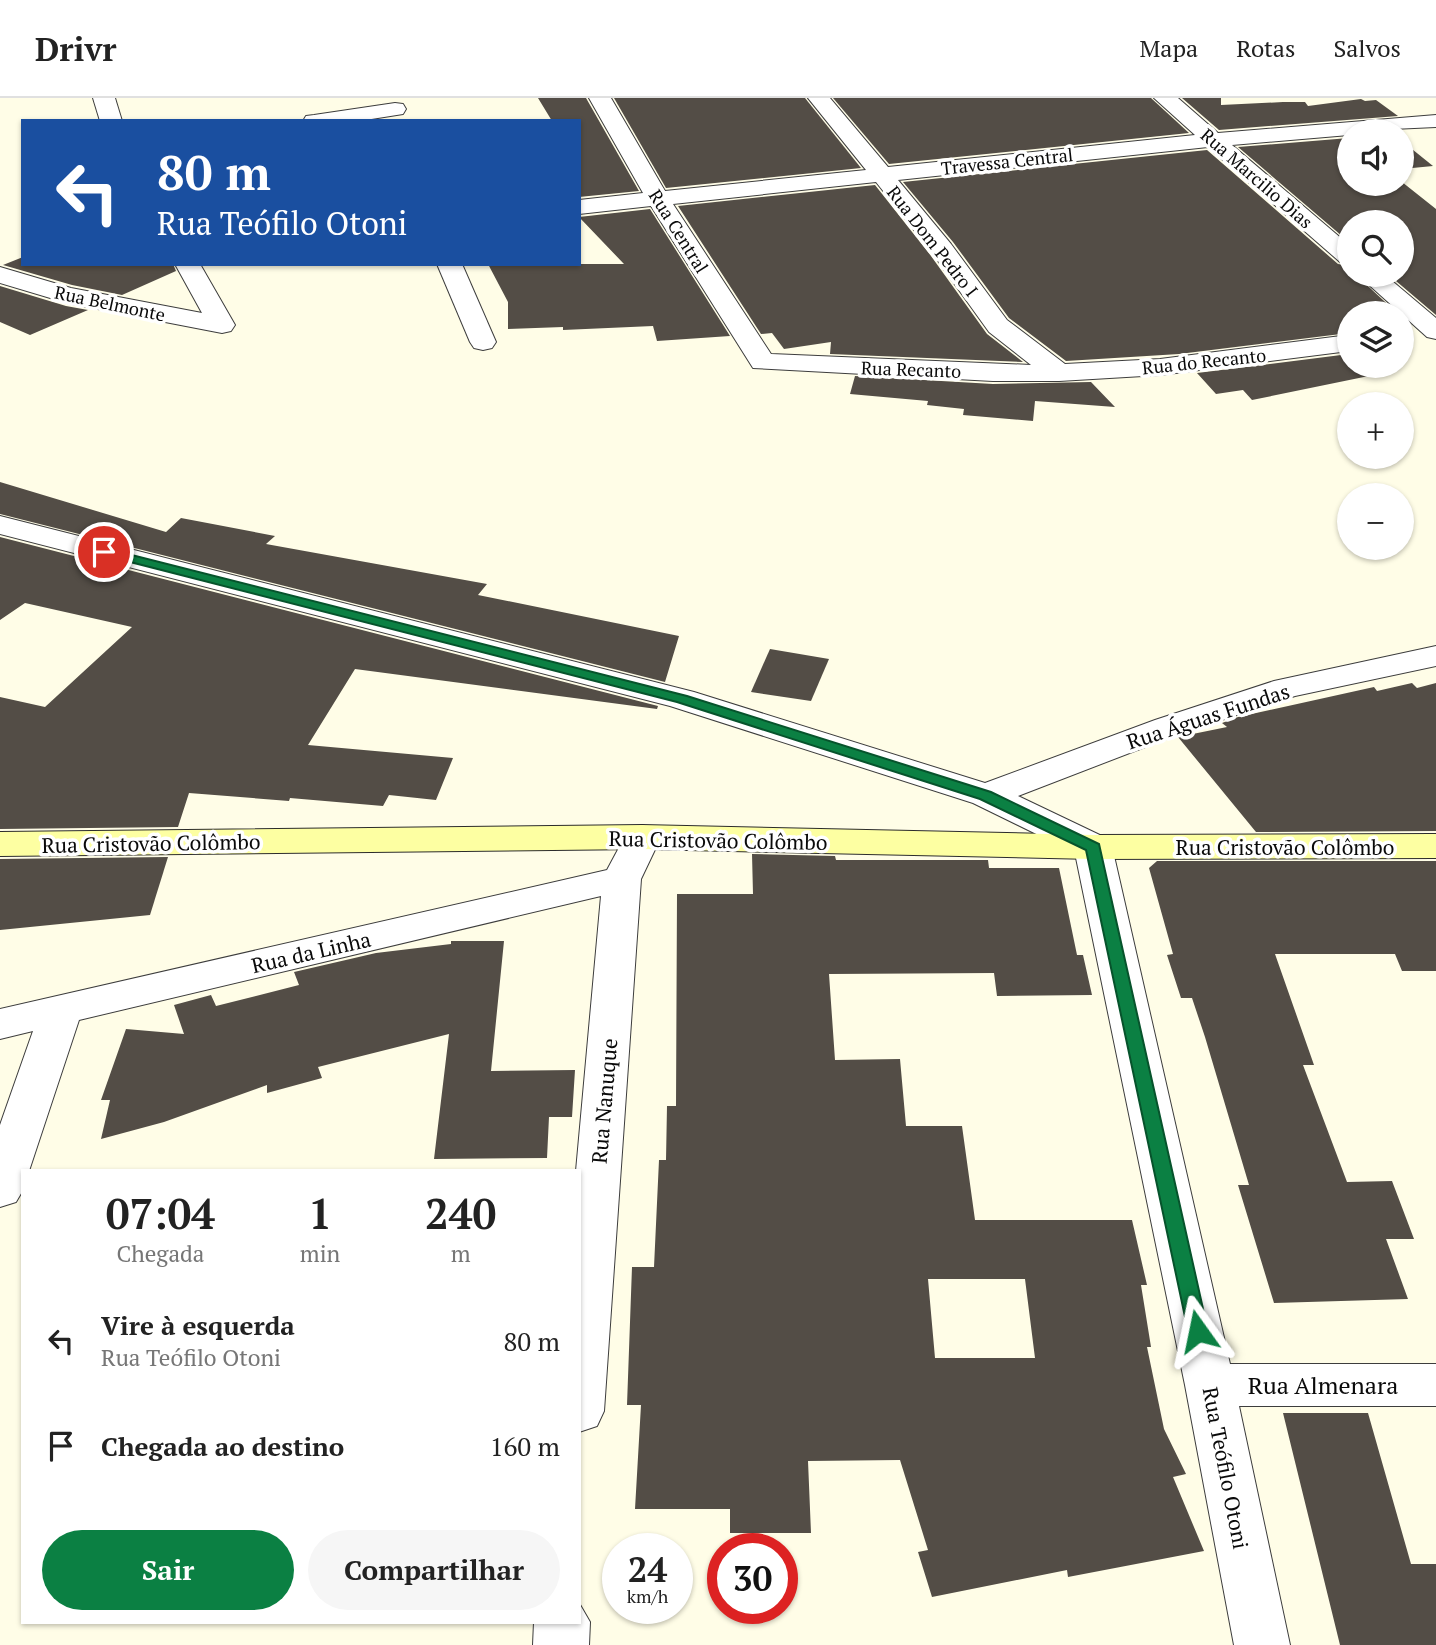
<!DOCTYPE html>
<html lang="pt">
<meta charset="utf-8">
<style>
:root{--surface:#fff;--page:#f6f6f6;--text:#222;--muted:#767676;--line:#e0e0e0;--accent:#0b8043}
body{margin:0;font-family:"PT Serif",serif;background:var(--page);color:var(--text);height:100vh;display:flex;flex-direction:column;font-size:26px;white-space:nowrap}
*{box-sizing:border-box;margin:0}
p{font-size:23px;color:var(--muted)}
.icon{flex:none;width:38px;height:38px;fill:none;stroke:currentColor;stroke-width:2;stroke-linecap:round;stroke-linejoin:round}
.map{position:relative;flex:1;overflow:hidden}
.sheet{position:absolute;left:21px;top:1071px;width:560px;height:455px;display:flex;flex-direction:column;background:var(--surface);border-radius:0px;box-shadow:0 2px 5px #0004}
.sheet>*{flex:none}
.banner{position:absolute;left:21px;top:21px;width:560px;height:147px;border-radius:0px;box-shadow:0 2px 5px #0004;background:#1a4fa0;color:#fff;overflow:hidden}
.buttons{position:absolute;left:1337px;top:21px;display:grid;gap:14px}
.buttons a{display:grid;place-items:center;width:77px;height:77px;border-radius:50%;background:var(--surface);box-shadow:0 2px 5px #0004;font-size:35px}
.speed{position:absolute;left:602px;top:1435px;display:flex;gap:14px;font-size:35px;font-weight:700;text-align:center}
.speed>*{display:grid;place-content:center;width:91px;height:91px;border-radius:50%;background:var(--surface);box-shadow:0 2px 5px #0004;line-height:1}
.speed small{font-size:18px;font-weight:400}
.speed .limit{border:10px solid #d22;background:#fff;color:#111}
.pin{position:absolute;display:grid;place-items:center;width:60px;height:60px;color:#fff;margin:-30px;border:4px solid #fff;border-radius:50%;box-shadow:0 2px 7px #0007}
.me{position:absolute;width:77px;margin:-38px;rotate:348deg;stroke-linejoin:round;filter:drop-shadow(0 0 5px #0008)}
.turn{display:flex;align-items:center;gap:24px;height:147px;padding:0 21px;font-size:32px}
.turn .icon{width:91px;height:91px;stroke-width:2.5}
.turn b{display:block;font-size:49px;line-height:60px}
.eta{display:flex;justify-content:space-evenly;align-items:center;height:119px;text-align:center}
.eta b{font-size:42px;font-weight:700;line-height:49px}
.button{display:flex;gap:14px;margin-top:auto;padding:14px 21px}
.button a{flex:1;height:80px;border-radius:42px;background:var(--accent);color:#fff;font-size:28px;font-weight:700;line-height:80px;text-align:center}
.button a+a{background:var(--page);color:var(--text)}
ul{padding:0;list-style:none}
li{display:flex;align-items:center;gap:21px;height:105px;padding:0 21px}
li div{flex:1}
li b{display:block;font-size:26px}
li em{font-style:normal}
header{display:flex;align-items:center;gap:42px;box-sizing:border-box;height:98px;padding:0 35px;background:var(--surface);border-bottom:2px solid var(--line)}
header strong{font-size:33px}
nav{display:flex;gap:38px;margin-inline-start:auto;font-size:24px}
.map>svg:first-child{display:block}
.building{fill:#534d46;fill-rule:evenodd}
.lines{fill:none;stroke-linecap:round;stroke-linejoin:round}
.street-casing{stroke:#3d3d3d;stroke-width:2}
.secondary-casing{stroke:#2c2c2c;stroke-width:2}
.street{fill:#fff;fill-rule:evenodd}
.secondary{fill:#fdffa2;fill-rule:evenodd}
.route{fill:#0b8043;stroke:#07532c;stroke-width:2}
.labels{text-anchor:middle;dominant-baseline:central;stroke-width:7;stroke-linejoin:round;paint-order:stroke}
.far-street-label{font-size:18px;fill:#0a0a0a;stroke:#fff}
.street-label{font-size:21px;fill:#0a0a0a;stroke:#fff}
.near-street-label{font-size:24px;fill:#0a0a0a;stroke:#fff}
</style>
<header>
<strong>Drivr</strong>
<nav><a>Mapa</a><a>Rotas</a><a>Salvos</a></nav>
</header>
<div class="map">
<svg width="1436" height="1547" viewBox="0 0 1436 1547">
<rect width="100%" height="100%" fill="#fffde7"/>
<!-- building -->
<g class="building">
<polygon points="538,0 586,0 639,93 579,99 579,23 552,23"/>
<polygon points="614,0 805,0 861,70 666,90"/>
<polygon points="833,0 1151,0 1189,35 889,66"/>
<polygon points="1182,0 1221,0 1221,7 1283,4 1305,4 1308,8 1361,1 1365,3 1376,2 1398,18 1219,32"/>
<polygon points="1349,40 1349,86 1402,84 1436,111 1436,217 1389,177 1402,177 1402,124 1349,124 1349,144 1238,49"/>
<polygon points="1402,43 1433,68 1402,71"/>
<polygon points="1207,52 1338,166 1349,168 1349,177 1356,177 1397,215 1349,215 1349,235 1179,256 1066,263 1009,220 953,144 903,84"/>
<polygon points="875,87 931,158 987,236 1023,264 830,256 831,244 784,251 772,235 761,236 678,108"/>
<polygon points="650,111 730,238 657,243 653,228 563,232 563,229 508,231 508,204 488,166 624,166 579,119"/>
<polygon points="23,159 23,166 173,166 176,173 122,197 72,187 3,167"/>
<polygon points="0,188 66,208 88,212 30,237 0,224"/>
<polygon points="1349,256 1349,268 1393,268 1398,272 1252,302 1243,292 1216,296 1197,275"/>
<polygon points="855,278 993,286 1091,284 1115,309 1035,303 1033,323 963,317 964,311 927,307 928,303 850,296"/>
<polygon points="0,384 166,434 181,420 275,438 266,446 487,486 478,497 679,538 665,584 0,416"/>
<polygon points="0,439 658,608 657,611 355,571 308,647 453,660 436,702 389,697 383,708 290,700 289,703 189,695 178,729 0,731 0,599 45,609 132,529 25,505 0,522"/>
<polygon points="770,551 829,561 811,603 751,594"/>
<polygon points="1412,585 1417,590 1436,585 1436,733 1256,734 1178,639 1227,629 1222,625 1238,619 1374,589 1377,593"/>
<path d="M 752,756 L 835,758 L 836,762 L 988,762 L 989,770 L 1059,770 L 1077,857 L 1083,857 L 1092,897 L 997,898 L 994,875 L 829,876 L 835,962 L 900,961 L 906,1028 L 962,1028 L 975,1122 L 1132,1122 L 1147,1187 L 1141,1187 L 1151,1249 L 1147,1249 L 1164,1331 L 1186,1376 L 1173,1379 L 1204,1453 L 1068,1479 L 1067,1472 L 932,1499 L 918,1454 L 928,1452 L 900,1362 L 808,1363 L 811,1435 L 730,1435 L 730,1411 L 635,1411 L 641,1307 L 627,1307 L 632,1169 L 654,1169 L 659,1062 L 666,1062 L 667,1008 L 676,1008 L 677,796 L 753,796 ZM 928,1181 L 1025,1181 L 1035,1260 L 935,1260 Z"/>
<polygon points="168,759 150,817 0,832 0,761"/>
<polygon points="1157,763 1436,763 1436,873 1402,873 1395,856 1275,856 1314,967 1303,967 1347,1084 1392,1083 1414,1141 1386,1141 1408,1201 1274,1205 1238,1087 1249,1087 1205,939 1192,900 1181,900 1167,857 1173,856 1149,770"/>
<polygon points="451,843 504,843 491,973 575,972 572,1019 549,1019 547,1060 434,1061 449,936 318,969 322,980 267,995 267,987 164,1024 101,1041 110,1002 101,1002 126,931 184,936 174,907 211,897 216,908 299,887 294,874 376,855 451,846"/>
<polygon points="1283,1315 1368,1315 1411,1466 1436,1466 1436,1547 1340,1547"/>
</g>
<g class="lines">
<!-- street casing -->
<g class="street-casing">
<g id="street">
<polygon points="93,0 115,0 122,23 100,23"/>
<path d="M 589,0 L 611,0 L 665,93 L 866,72 L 808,0 L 830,0 L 888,69 L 1195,37 L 1154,0 L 1178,0 L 1218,35 L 1436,17 L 1436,29 L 1349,33 L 1349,37 L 1232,47 L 1349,147 L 1349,166 L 1340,164 L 1208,49 L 898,82 L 951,146 L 1007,222 L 1065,266 L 1160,261 L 1349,237 L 1349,253 L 1160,277 L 1059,283 L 993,283 L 753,270 L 651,108 L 579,116 L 579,102 L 643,95 ZM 876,84 L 933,156 L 989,234 L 1031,267 L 771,256 L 673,106 Z"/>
<polygon points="395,5 403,6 406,11 403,16 359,23 303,23 306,18 314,17"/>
<polygon points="175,166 200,166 235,227 231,233 222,235 67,205 0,185 0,169 71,190 202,215"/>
<polygon points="437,166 462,166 496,244 492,250 483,252 474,250 470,244"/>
<polygon points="1358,177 1385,177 1436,220 1436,241 1427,239"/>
<polygon points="0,418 694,594 985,685 1155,622 1274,583 1436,548 1436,568 1295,598 1179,636 1018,698 1106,740 1112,749 1230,1266 1436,1266 1436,1308 1239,1308 1290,1547 1234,1547 1185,1287 1075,755 973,705 670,608 0,436"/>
<polygon points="642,727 655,731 661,739 641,781 604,1313 597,1328 579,1334 579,1073 576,1073 601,798 79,922 29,1073 23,1073 23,1092 16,1104 0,1109 0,1027 33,933 0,941 0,911 607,772 629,731"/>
<polygon points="579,1505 590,1524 589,1547 533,1547 534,1524 579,1524"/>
</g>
</g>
<!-- secondary casing -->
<g class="secondary-casing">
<polygon id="secondary" points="642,727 1093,737 1436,736 1436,760 1093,761 642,751 0,758 0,734"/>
</g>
<!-- street -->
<use href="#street" class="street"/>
<!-- secondary -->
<use href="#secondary" class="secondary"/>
</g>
<!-- route -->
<polygon class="route" points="104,450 687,598 991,694 1099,746 1208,1233 1205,1239 1198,1241 1191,1239 1188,1233 1086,752 980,701 677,604 99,456 97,454"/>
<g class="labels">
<!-- far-street labels -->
<g class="far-street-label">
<text transform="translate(1007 63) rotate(-6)">Travessa Central</text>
<text transform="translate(1257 80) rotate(41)">Rua Marcilio Dias</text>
<text transform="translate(679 133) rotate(58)">Rua Central</text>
<text transform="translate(933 143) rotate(52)">Rua Dom Pedro I</text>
<text transform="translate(110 205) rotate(12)">Rua Belmonte</text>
<text transform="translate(1204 263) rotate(-6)">Rua do Recanto</text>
<text transform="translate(911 271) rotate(2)">Rua Recanto</text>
</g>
<!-- street labels -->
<g class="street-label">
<text transform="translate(1208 618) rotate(-18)">Rua Águas Fundas</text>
<text transform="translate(718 742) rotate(1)">Rua Cristovão Colômbo</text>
<text transform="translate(151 745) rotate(-1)">Rua Cristovão Colômbo</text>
<text x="1285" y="749">Rua Cristovão Colômbo</text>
<text transform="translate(311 854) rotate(-13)">Rua da Linha</text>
<text transform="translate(604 1003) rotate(-85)">Rua Nanuque</text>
<text transform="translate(1226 1370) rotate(79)">Rua Teófilo Otoni</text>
</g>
<!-- near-street labels -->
<g class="near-street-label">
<text x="1323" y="1287">Rua Almenara</text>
</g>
</g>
</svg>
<div class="buttons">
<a><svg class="icon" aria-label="sound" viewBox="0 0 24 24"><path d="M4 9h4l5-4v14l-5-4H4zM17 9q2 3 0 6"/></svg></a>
<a><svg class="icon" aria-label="search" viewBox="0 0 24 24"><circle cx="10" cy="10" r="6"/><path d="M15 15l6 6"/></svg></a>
<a><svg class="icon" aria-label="layers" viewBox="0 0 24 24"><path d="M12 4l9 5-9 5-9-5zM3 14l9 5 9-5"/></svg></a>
<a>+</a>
<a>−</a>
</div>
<div class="speed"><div>24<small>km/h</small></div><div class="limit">30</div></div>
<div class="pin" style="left:104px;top:454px;background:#d93025"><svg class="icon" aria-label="arrive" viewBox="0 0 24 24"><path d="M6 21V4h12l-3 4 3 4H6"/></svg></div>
<svg class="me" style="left:1198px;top:1233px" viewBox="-20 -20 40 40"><path d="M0-17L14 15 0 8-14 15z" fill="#0b8043" stroke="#fff" stroke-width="4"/></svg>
<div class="banner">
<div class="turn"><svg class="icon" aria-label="left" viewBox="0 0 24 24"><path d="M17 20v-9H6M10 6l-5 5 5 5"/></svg><div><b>80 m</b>Rua Teófilo Otoni</div></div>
</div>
<section class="sheet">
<div class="eta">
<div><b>07:04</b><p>Chegada</p></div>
<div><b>1</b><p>min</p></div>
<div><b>240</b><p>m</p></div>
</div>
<ul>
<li><svg class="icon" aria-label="left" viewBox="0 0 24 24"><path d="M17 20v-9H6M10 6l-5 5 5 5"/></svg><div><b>Vire à esquerda</b><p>Rua Teófilo Otoni</p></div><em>80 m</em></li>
<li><svg class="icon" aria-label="arrive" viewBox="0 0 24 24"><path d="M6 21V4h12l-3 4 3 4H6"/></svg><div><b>Chegada ao destino</b></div><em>160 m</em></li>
</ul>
<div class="button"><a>Sair</a><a>Compartilhar</a></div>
</section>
</div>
